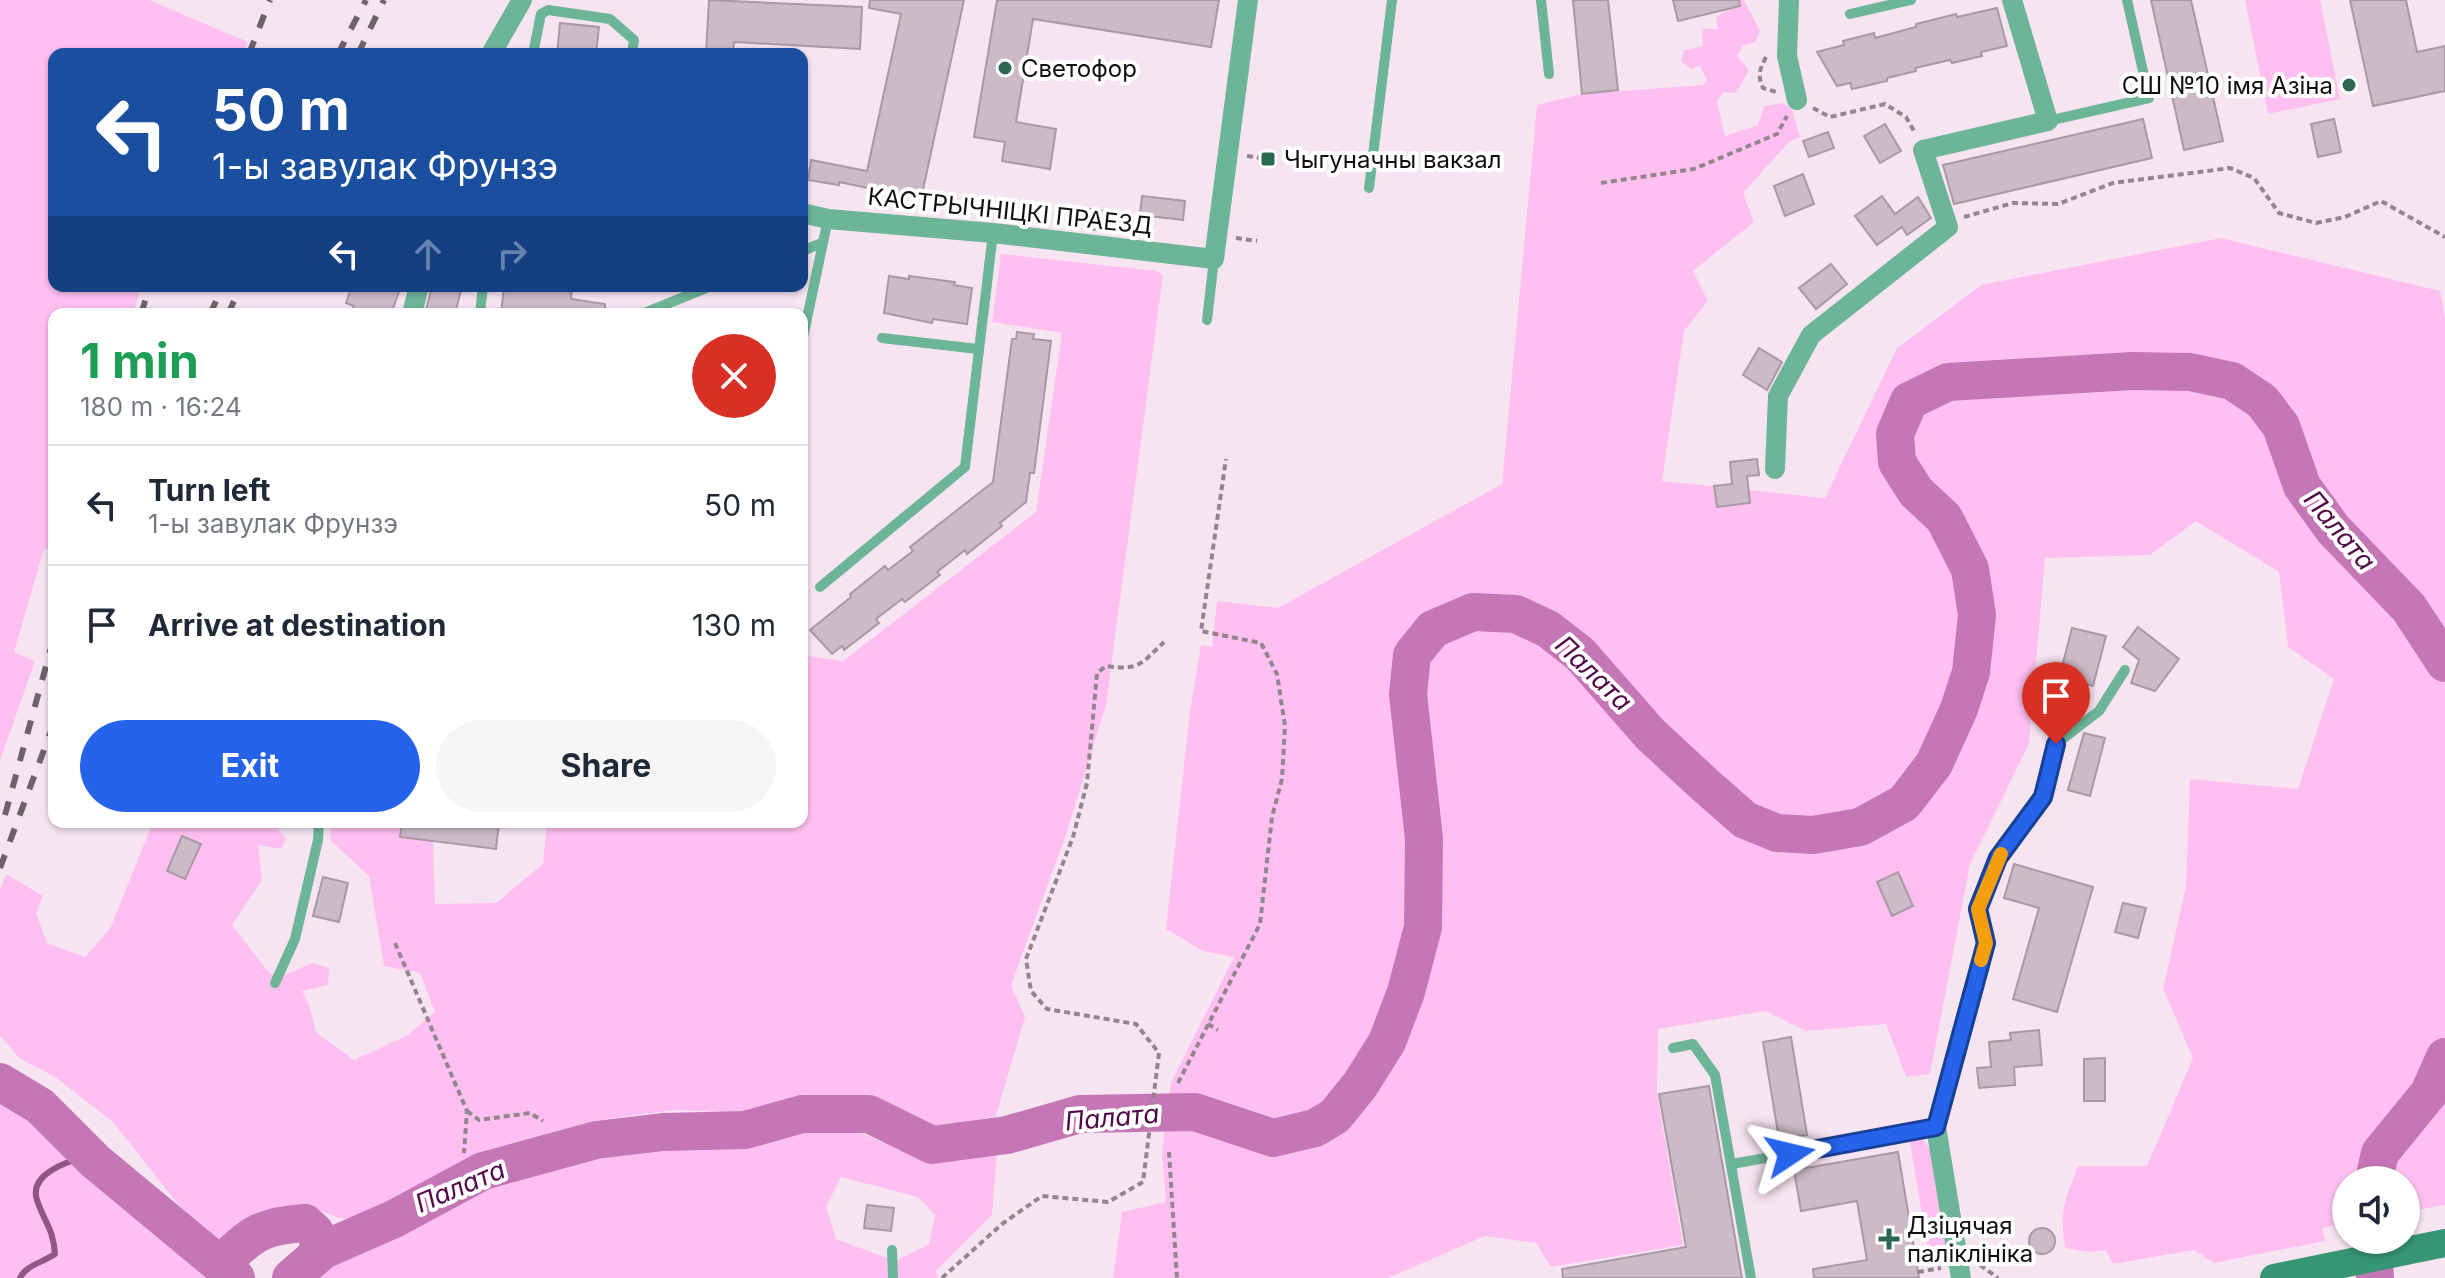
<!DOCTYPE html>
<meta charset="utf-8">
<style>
:root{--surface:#fff;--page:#f6f6f7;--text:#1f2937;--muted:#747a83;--line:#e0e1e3;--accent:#2563eb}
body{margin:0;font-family:Inter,sans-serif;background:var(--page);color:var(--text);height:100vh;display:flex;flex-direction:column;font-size:30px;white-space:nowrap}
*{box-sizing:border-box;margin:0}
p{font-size:26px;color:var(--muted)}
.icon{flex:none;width:44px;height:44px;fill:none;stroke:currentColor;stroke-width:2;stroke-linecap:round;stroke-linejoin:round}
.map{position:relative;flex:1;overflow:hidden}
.details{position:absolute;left:48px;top:308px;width:760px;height:520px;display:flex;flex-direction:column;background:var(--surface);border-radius:16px;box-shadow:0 2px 6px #0004}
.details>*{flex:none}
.banner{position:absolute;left:48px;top:48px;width:760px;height:244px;border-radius:16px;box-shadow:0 2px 6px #0004;background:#1a4fa0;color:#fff;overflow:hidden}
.buttons{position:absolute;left:2332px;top:1166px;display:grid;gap:16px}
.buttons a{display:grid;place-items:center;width:88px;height:88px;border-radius:50%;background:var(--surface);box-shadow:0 2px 6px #0004;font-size:40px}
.pin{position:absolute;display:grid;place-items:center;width:68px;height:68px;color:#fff;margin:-82px -34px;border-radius:50% 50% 50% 0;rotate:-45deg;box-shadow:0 0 8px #0007}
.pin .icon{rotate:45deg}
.me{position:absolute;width:88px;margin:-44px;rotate:80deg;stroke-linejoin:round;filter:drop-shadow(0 0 6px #0008)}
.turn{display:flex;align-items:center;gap:28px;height:168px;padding:0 32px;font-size:36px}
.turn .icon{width:104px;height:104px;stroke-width:2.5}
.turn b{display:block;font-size:56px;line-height:68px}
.lanes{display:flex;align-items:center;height:76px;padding:0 32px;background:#0003;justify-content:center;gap:40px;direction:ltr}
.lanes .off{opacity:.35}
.round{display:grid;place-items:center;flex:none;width:84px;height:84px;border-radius:42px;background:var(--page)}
.summary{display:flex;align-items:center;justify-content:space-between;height:136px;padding:0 32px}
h1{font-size:48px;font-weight:700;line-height:60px;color:#1e9e55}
.primary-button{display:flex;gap:16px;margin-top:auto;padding:16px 32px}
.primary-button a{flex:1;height:92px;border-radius:48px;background:var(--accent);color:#fff;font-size:32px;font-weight:700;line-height:92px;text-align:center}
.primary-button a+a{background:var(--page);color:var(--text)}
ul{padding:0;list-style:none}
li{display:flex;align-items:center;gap:24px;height:120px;padding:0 32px;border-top:2px solid var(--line)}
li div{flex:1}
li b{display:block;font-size:30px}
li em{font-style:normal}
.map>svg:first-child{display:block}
.green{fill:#ffc0f1;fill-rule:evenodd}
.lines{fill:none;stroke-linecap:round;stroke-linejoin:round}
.stream{stroke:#905684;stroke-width:6}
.river{stroke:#c576b5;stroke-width:38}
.building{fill:#ccbbc7;stroke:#a999a5;stroke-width:2}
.path{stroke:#92858e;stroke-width:4;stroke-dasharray:6 4;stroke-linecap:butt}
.service{stroke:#6db597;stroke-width:10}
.minor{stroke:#6db597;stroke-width:20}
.secondary{stroke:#369573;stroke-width:28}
.rail{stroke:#6d626a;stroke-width:6;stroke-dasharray:14 14;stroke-linecap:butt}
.route-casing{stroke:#184099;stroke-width:20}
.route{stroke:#2563eb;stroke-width:14}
.slow{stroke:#f59e0b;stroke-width:14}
.poi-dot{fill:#2c6751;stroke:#fff;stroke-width:3}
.labels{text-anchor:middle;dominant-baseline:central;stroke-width:8;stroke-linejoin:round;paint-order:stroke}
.poi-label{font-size:24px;fill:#130d11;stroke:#fff;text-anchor:start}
.street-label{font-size:24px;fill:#130d11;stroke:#fff}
.water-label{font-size:26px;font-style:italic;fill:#510647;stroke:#fff}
</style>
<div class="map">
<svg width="2445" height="1278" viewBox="0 0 2445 1278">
<rect width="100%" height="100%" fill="#f6e4f1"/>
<!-- green -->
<g class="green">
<polygon points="0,0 149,0 248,42 242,54 54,54 54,286 141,286 133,314 54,314 54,551 44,549 14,652 35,661 0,761"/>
<path d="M 1716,0 L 1744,0 L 1760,31 L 1755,42 L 1743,46 L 1737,56 L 1749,70 L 1736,93 L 1724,92 L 1717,101 L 1725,136 L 1758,125 L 1764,106 L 1783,103 L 1792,109 L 1800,137 L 1790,141 L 1743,193 L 1754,222 L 1693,271 L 1708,301 L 1684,331 L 1662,481 L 1825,498 L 1897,348 L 1981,285 L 2221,238 L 2440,291 L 2445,318 L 2445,1205 L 2406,1212 L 2406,1180 L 2346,1180 L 2346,1223 L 2322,1228 L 2325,1241 L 2214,1263 L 2194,1250 L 2113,1264 L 2106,1250 L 2090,1252 L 2065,1248 C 2059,1210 2065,1200 2078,1166 L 2147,1166 L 2193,1058 L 2163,989 L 2186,886 L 2190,779 L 2298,789 L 2334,679 L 2288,647 L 2279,572 L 2196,521 L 2150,555 L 2045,558 L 2029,744 L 1970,864 L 1930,1074 L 1906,1077 L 1886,1024 L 1806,1031 L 1765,1011 L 1658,1029 L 1657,1093 L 1683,1245 L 1551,1267 L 1536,1243 L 1485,1236 L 1388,1278 L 1113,1278 L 1122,1212 L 1166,1202 L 1162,1152 L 1171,1083 L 1234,957 L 1203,951 L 1166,929 L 1190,711 L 1201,645 L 1212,647 L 1217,601 L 1278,608 L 1502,484 L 1537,105 L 1582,94 L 1703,85 L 1707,80 L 1700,66 L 1691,69 L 1681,61 L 1684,50 L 1703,46 L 1702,29 L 1718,29 L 1716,18 L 1725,11 Z"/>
<polygon points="2245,0 2320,0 2340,99 2268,114"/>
<polygon points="1001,254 1157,271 1163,275 1106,705 1066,835 1011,985 1025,1017 996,1116 939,1128 870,1095 795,1096 760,1113 673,1110 594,1121 487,1150 396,1203 360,1219 339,1218 315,1209 270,1213 241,1230 223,1246 192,1222 113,1122 55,1077 19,1058 0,1036 0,890 6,874 43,896 36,913 47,943 85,957 110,929 153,822 273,822 286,839 281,849 258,845 262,880 232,925 270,974 287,974 312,963 329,968 328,985 302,991 310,1007 316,1032 354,1060 406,1036 435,1012 420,973 384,966 369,876 331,841 330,822 402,822 433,841 435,904 496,903 543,864 547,822 802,822 802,655 843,661 1036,512 1062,333 992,322"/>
<polygon points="0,1105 27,1119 82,1172 206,1278 0,1278"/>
<path d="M 803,1130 L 861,1133 L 925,1161 L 997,1151 L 992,1215 L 935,1272 L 939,1278 L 306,1278 L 323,1256 L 373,1245 L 451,1201 L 489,1186 L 600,1157 L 665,1147 L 748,1147 ZM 841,1177 L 918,1197 L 935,1215 L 929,1244 L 895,1261 L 836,1239 L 826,1207 Z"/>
<polygon points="1909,1136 1923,1139 1931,1151 1946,1247 1928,1250"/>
</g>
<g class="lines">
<!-- stream -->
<path class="stream" d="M 20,1278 C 26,1265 42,1263 55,1254 C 53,1227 44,1222 37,1200 C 28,1173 70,1161 89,1155"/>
<!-- river -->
<g class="river">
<polyline points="0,1082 40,1106 95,1161 236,1278"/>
<polyline points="2374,1180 2380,1153 2429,1093 2445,1057"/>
<polyline points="2373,1240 2375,1278"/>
<path d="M 220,1265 C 252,1234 260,1226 305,1223 L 315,1232 L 323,1250"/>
<polyline points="291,1278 323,1250 394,1219 483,1171 596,1140 663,1132 745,1130 802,1114 869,1114 932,1145 1007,1135 1080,1114 1195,1112 1273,1138 1315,1128 1335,1116 1360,1085 1387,1042 1406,992 1423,927 1424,839 1408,694 1412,655 1433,629 1473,612 1516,614 1548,629 1580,654 1650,734 1704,784 1745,820 1777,833 1813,835 1860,827 1904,803 1934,764 1959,709 1971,672 1977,615 1970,569 1944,518 1916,492 1897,462 1895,434 1909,401 1948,382 2132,371 2190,372 2232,381 2262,401 2281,426 2302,486 2333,529 2409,608 2445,663"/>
</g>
</g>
<!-- building -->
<g class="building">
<polygon points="709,0 862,7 860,49 734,42 733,54 706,54"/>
<polygon points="870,0 964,0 921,199 839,182 839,185 808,180 811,160 867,171 901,14 869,8"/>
<polygon points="997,0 1219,0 1211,47 1033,19 1016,122 1056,129 1050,169 1002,161 1005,142 974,137"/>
<polygon points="1573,0 1608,0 1618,90 1582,94"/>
<polygon points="1673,0 1739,0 1740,6 1678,21"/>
<polygon points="2151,0 2191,0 2223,141 2184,150"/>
<polygon points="2350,0 2406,0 2417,52 2445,46 2445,91 2373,106"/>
<polygon points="1997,8 2007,46 1981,52 1982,56 1952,63 1950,60 1915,68 1916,71 1887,78 1887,81 1852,89 1850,83 1837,86 1817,52 1844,45 1843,41 1874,33 1875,38 1916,27 1916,24 1956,14 1957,17"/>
<polygon points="560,23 599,27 596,54 557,54"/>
<polygon points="2143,119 2152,158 1954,204 1943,165"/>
<polygon points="2334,119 2341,152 2318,157 2311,124"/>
<polygon points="1885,124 1901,151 1880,163 1864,136"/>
<polygon points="1828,132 1834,148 1809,157 1803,141"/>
<polygon points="1803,174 1814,204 1785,216 1774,186"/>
<polygon points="1142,196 1185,201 1183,220 1140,215"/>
<polygon points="1882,196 1895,214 1918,197 1931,218 1907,235 1902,227 1877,245 1855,216"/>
<polygon points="1090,209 1130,214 1127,234 1087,229"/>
<polygon points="1831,264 1847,284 1816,309 1799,288"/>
<polygon points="889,276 909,279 909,276 955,282 954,285 972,288 967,324 933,319 932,323 884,313"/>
<polygon points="352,286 401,286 391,314 351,314 354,306 346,303"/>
<polygon points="432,286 462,286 455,314 425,314"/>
<polygon points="504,286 572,286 571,299 605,304 605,314 501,314"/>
<polygon points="1017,332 1034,334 1033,339 1051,341 1034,473 1030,473 1026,502 1000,523 1002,526 967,554 965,550 937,572 940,575 905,602 902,599 876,619 879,623 844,650 842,646 832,654 810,630 851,597 850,594 885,566 888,570 913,551 910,547 993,482 1012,339 1016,339"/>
<polygon points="1759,348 1782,362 1767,390 1743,375"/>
<polygon points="1757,459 1759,475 1747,476 1750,503 1717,507 1714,486 1732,484 1730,462"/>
<polygon points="2138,627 2179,659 2155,691 2131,683 2139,660 2123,647"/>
<polygon points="2072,628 2106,636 2093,686 2083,683 2074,720 2071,723 2049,717"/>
<polygon points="2084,733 2105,738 2090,796 2068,790"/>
<polygon points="402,822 499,822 496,849 400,837"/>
<polygon points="182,836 201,844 185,879 167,871"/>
<polygon points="2014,864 2093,887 2057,1012 2013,999 2039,908 2004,898"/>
<polygon points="1898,872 1913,906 1892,916 1877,882"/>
<polygon points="323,877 348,883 339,922 313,916"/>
<polygon points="2123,903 2146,908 2138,938 2115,932"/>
<polygon points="2039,1030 2042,1065 2014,1067 2015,1085 1979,1088 1977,1068 1991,1067 1989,1042 2011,1040 2010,1033"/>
<polygon points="1791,1037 1807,1135 1779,1139 1763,1042"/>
<polygon points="2105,1058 2105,1101 2084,1101 2084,1059"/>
<polygon points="1709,1086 1742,1278 1563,1278 1562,1269 1686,1247 1659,1094"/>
<polygon points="1898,1152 1919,1278 1814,1278 1813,1269 1867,1260 1857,1201 1801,1211 1794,1170"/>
<polygon points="867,1205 894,1208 891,1231 864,1228"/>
<circle cx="2042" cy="1241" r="13"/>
</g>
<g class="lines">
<!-- path -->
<g class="path">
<path d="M 1766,57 C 1760,69 1757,75 1763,88 L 1776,92"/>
<polyline points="1813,108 1830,117 1885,104 1906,117 1915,133"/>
<polyline points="1247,156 1268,159"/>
<polyline points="1601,183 1694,169 1777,134 1787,116"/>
<polyline points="1964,217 2013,203 2058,204 2113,183 2230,168 2254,178 2279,213 2316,223 2345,217 2381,201 2445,237"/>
<polyline points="1236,238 1257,241"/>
<polyline points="395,943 467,1111 464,1153"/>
<polyline points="1208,1024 1218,1030"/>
<polyline points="1178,1083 1260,924 1272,817 1282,779 1285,726 1277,674 1261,643 1201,631 1226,459"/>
<polyline points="467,1111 479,1120 530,1113 543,1121"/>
<polyline points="1169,1152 1177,1278"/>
<polyline points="1980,1265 1998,1278"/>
<polyline points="1918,1272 1941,1268"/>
<path d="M 942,1278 L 1002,1224 L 1042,1196 L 1108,1202 L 1143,1182 L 1159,1053 L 1136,1024 L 1047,1009 L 1031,991 L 1026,959 L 1073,837 L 1087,783 L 1097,673 L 1106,666 C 1139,671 1141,664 1164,642"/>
</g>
<!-- service -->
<g class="service">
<polyline points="1541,0 1549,74"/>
<polyline points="1850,14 1911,0"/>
<polyline points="533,54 541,14 548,10 610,19 634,40 632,54"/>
<polyline points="2048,121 2149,98 2127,0"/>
<polyline points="1369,188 1392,0"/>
<polyline points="802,251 822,243"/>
<polyline points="480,314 483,286"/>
<polyline points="642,314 711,286"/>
<polyline points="1207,320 1214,259"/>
<polyline points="882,338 978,349"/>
<polyline points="802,342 828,219"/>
<polyline points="820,587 965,467 993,233"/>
<polyline points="2056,744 2099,711 2125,670"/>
<polyline points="275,983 295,939 318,840 319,822"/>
<polyline points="1673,1048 1693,1044 1715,1075 1751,1278"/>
<polyline points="1732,1164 1936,1127"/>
<polyline points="892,1250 893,1278"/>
</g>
<!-- minor -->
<g class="minor">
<polyline points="1789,0 1787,56 1797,100"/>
<polyline points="491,54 522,0"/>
<polyline points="802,213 828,219 993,233 1214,259 1248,0"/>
<polyline points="412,314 419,286"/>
<polyline points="1775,469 1778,396 1811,335 1948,227 1923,150 2048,121 2012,0"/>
<polyline points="1961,1278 1936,1127 1986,943 1978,909 1998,858 2043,797 2056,744"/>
</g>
<!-- secondary -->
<polyline class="secondary" points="2274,1278 2445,1243"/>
<!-- rail -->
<g class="rail">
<polyline points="249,54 270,0"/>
<polyline points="338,54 366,0"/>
<polyline points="358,54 384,0"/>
<polyline points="141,314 150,286"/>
<polyline points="210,314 223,286"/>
<polyline points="228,314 241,286"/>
<polyline points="5,815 54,637"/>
<polyline points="0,868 54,723"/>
</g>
</g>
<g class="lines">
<!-- route casing -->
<g class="route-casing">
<polyline id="route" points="1790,1154 1936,1127 1986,943 1978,909 1998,858 2043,797 2056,744"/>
</g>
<!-- route -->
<use href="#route" class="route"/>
<!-- slow -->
<polyline class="slow" points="1981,960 1986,943 1978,909 2001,854"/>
</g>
<!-- markers -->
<g class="poi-dot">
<circle cx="1005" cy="68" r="8"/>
<circle cx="2349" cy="85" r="8"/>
<rect x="1260" y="151" width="16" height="16" rx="4"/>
<path d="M1885 1227h8v8h8v8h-8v8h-8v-8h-8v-8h8z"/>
</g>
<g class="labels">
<!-- poi labels -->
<g class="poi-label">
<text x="1021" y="68">Светофор</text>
<text x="2333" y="85" text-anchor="end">СШ №10 імя Азіна</text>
<text x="1284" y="159">Чыгуначны вакзал</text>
<text x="1907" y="1225">Дзіцячая<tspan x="1907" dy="28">паліклініка</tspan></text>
</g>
<!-- street labels -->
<g class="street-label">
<text transform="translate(1010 211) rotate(6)">КАСТРЫЧНІЦКІ ПРАЕЗД</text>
</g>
<!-- water labels -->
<g class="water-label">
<text transform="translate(2340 530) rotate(50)">Палата</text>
<text transform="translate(1594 673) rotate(44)">Палата</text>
<text transform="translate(1112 1117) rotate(-5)">Палата</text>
<text transform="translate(460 1186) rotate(-23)">Палата</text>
</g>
</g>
</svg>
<div class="buttons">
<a><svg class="icon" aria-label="sound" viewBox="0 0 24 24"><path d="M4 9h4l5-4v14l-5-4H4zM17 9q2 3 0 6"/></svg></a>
</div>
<div class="pin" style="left:2056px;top:744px;background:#d93025"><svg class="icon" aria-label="arrive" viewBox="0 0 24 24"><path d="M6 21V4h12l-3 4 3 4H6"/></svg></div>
<svg class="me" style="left:1790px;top:1154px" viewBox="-20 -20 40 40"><path d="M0-17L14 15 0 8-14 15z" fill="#2563eb" stroke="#fff" stroke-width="4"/></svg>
<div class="banner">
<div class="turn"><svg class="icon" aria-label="left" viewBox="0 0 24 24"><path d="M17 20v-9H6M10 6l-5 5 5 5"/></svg><div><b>50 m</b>1-ы завулак Фрунзэ</div></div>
<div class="lanes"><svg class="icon" aria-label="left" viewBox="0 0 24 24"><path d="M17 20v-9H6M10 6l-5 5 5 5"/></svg><svg class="icon off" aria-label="ahead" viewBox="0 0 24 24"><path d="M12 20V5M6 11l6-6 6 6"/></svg><svg class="icon off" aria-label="right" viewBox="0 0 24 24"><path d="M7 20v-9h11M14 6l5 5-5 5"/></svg></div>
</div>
<section class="details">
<div class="summary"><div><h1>1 min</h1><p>180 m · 16:24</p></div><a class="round" style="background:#d93025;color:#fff"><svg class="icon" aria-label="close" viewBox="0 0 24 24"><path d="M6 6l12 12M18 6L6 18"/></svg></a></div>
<ul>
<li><svg class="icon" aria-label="left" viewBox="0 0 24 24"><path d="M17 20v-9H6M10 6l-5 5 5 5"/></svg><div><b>Turn left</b><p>1-ы завулак Фрунзэ</p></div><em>50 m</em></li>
<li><svg class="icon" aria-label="arrive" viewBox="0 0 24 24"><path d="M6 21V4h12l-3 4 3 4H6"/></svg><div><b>Arrive at destination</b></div><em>130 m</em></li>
</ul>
<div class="primary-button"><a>Exit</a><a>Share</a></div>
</section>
</div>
